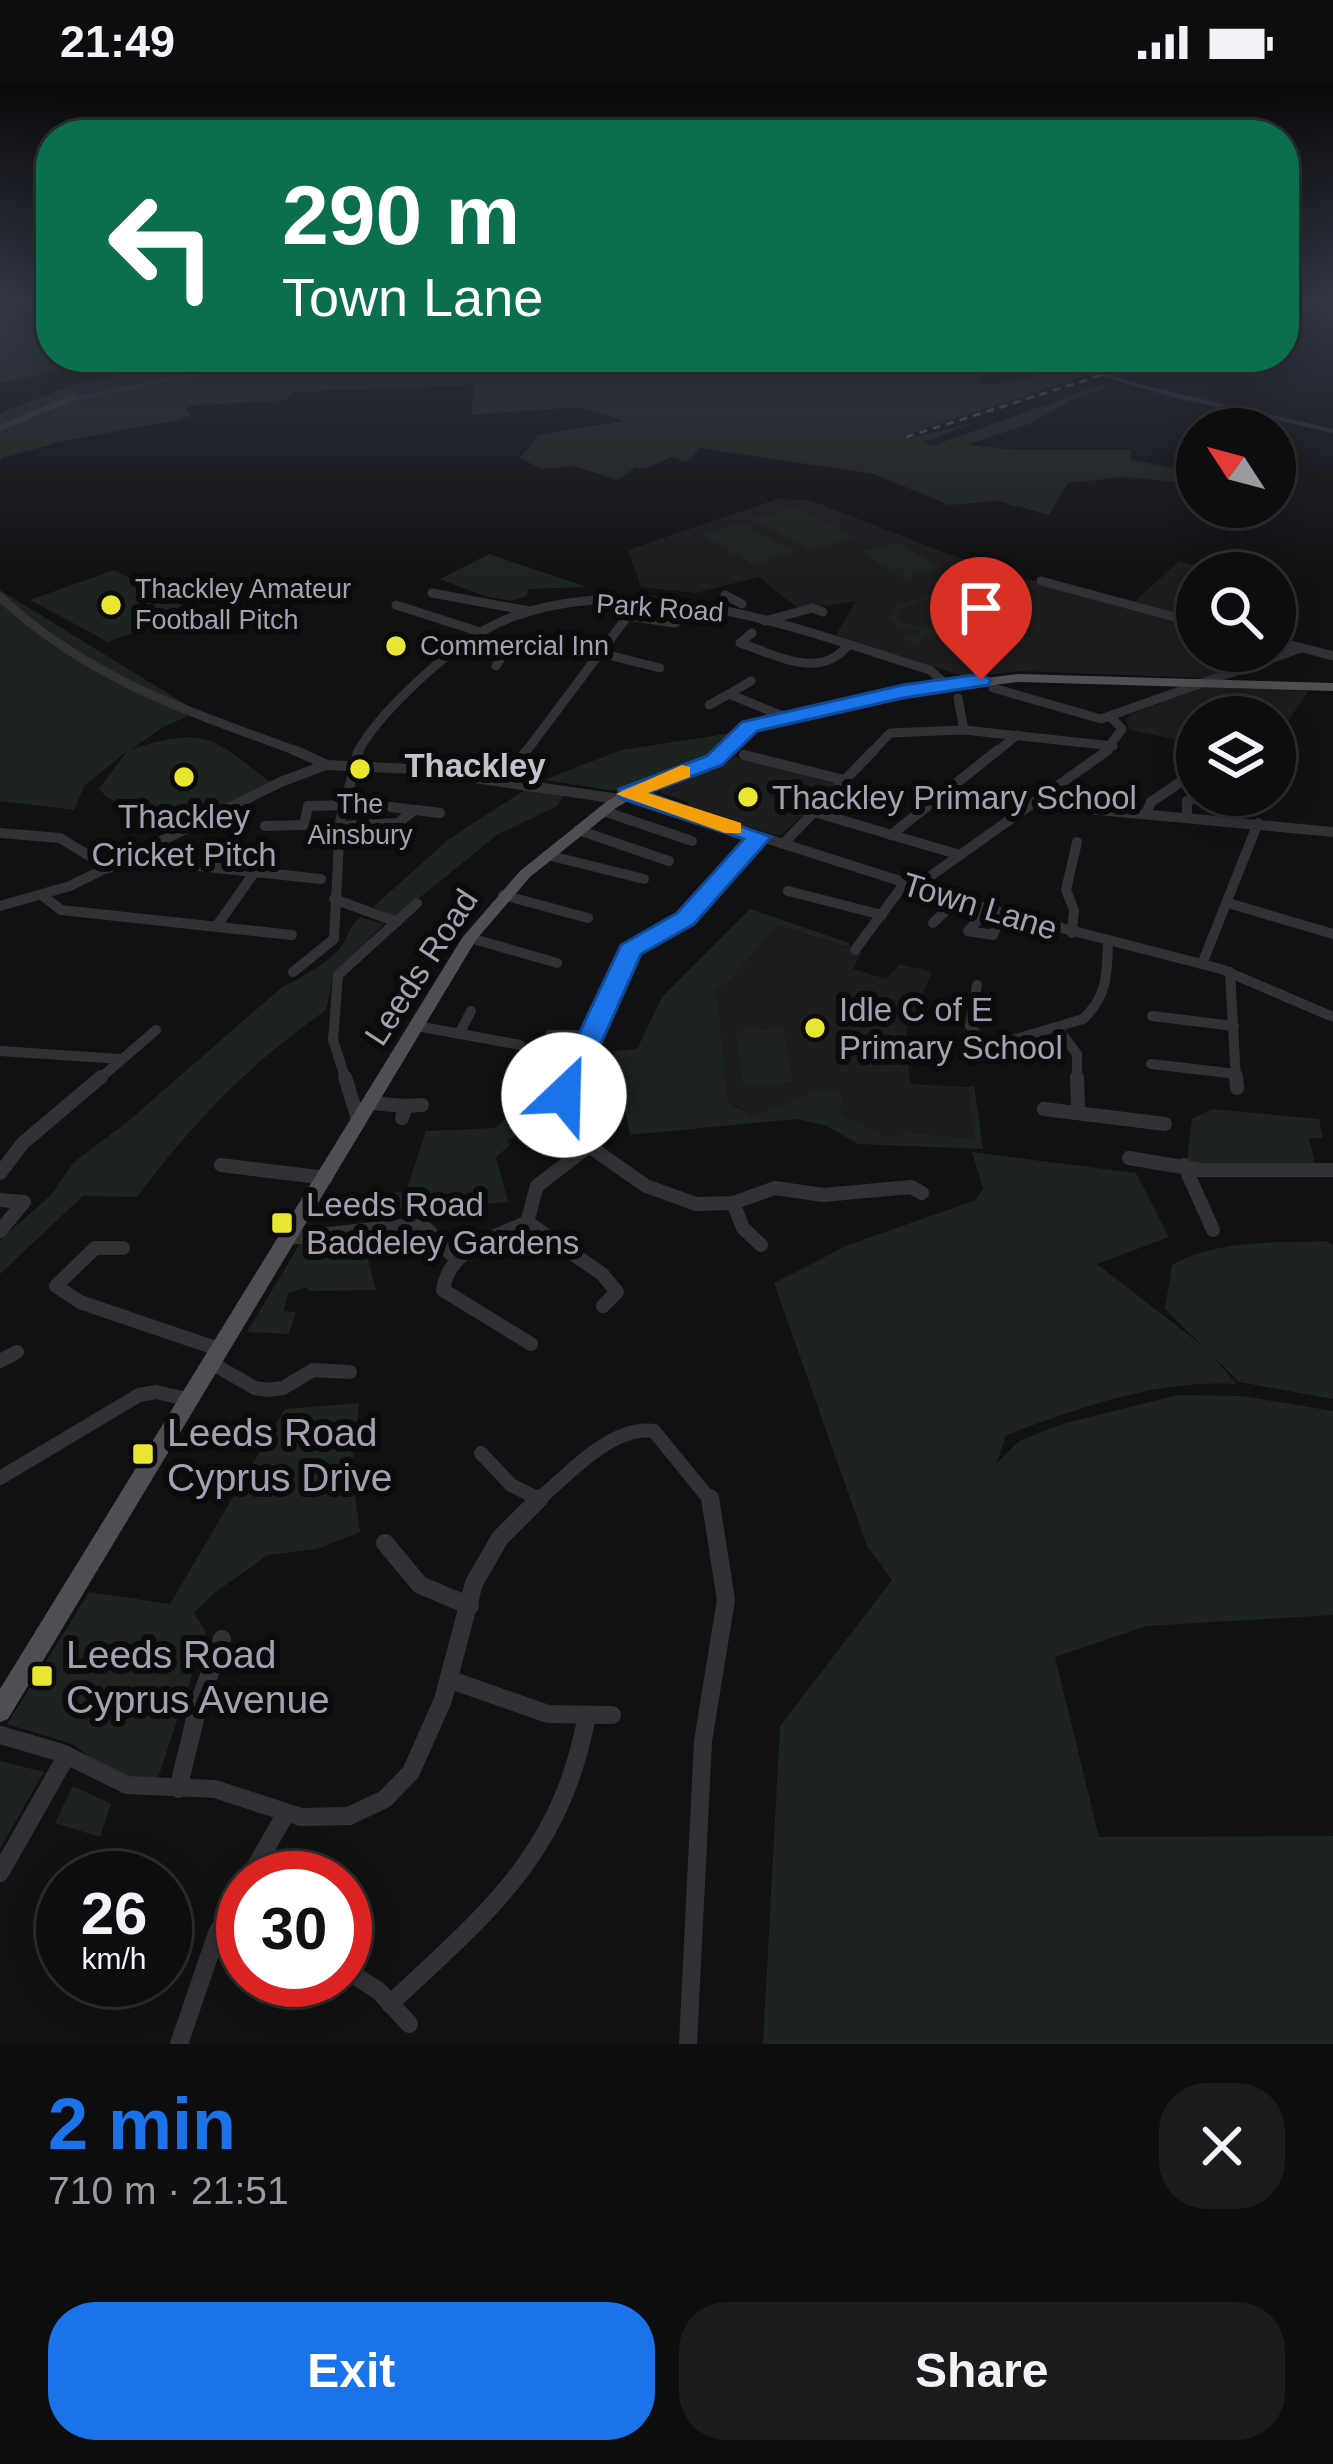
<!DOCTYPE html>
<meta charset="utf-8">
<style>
:root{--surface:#0d0c0e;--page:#1b1a1c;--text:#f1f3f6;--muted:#9a9b9e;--line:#2d2c2e;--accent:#1a73e8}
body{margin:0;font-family:Helvetica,sans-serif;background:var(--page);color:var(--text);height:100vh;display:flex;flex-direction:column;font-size:45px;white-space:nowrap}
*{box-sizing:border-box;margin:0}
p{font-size:39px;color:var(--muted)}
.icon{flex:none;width:66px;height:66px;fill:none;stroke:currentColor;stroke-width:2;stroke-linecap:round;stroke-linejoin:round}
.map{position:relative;height:1960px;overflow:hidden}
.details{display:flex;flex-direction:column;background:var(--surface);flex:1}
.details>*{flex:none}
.guide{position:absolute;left:36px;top:36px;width:1263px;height:252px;border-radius:48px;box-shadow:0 6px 30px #0003,0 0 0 3px var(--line);background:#0b6e4f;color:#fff;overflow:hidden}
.needle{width:78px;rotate:306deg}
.fabs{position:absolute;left:1176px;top:324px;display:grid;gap:24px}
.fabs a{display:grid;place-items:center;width:120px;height:120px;border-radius:50%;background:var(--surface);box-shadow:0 6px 30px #0003,0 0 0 3px var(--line);font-size:60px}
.speed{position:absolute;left:36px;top:1767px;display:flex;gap:24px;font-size:60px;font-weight:700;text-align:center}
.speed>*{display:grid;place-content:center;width:156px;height:156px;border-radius:50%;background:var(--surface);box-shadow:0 6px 30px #0003,0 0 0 3px var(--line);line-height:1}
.speed small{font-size:30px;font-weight:400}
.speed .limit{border:18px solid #d22;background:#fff;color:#111}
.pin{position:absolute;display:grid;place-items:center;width:102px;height:102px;color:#fff;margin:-123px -51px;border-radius:50% 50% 50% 0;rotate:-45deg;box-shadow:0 0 12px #0007}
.pin .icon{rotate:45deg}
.me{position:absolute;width:132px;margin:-66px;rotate:24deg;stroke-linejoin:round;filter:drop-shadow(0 0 9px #0008)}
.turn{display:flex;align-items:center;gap:42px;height:252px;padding:0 48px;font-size:54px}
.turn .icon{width:156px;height:156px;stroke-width:2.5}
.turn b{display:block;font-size:84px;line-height:102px}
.round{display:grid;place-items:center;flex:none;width:126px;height:126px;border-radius:48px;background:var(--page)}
.overview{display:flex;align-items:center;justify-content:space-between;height:204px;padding:0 48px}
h1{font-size:72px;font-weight:700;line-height:90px;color:var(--accent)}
.primary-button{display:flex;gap:24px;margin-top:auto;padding:24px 48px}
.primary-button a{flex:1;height:138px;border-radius:48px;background:var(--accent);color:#fff;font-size:48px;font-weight:700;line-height:138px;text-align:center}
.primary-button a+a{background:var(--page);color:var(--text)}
.status{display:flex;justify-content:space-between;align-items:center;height:84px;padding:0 60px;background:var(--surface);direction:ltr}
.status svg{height:33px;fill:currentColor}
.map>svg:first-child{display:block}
.built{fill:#1d1c1e}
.green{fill:#1d2420;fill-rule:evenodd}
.water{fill:#292c36}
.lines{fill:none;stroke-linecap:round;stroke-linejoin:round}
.stream{stroke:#292c36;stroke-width:3}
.minor-far4{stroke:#323136;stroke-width:6}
.minor-far3{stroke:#323136;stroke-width:9}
.minor-far2{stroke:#323136;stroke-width:10}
.minor-far1{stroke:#323136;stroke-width:14}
.minor{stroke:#323136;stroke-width:18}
.major{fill:#4e4e55;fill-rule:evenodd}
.rail{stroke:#4b4a51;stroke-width:3;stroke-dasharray:8 6;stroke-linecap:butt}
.route{fill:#1a73e8;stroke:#114b97;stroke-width:3}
.slow{fill:#f59e0b}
.poi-dot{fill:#e9e631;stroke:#0c0b0c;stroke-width:4.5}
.labels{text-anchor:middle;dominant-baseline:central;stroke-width:12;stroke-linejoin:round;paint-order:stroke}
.far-poi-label{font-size:27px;fill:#a2a2b2;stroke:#0c0b0c;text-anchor:start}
.far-street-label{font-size:27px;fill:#a2a2b2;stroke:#0c0b0c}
.far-quarter-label{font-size:33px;font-weight:bold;fill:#c3c3ce;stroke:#0c0b0c}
.poi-label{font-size:33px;fill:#a2a2b2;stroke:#0c0b0c;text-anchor:start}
.street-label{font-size:33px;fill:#a2a2b2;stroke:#0c0b0c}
.near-poi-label{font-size:39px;fill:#a2a2b2;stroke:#0c0b0c;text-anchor:start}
</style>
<div class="status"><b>21:49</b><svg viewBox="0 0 49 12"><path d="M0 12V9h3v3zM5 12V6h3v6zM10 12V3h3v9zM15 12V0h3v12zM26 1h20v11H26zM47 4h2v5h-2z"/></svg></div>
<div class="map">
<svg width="1333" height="1960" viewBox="0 0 1333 1960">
<rect width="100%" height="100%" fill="#111012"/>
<!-- built -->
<g class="built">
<polygon points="777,415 810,416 945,469 1082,512 1197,541 1197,567 1275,567 1275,559 1291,563 1205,594 1020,587 966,593 836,551 856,517 800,526 759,493 695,509 641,503 628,466"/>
<polygon points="1179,477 1224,489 1197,489 1197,536 1131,521"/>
<polygon points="1203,603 1309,607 1275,655 1275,633 1197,633 1197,660 1130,646 1126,636 1132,630"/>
<polygon points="735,673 836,699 781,752 683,725 689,718 662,709 658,703 721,682"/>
<polygon points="778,842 862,868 853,885 886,895 900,880 932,888 906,949 910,1000 968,1003 975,1055 921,1049 882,1052 840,1030 825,1041 796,1035 759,1036 728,1017 715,904 725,902"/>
</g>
<!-- green -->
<g class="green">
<polygon points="0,218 51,218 51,273 120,273 0,299"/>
<path d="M 197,273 L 292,277 L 303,273 L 857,273 L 982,287 L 977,300 C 1013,304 1049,280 1082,293 L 902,352 L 910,354 L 976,338 L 924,358 L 932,362 L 1102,301 L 1109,303 L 1075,314 L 1029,340 L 967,361 L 1017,366 L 1131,366 L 1131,376 L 1197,388 L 1197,400 L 1123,393 L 1068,399 L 1049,431 L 997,417 L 949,421 L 874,390 L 700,364 L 686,378 L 672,373 L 644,385 L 636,383 L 618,396 L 574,382 L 541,385 L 520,374 L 539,350 L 625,337 L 578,323 L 471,331 L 474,301 L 293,308 L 287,316 L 188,322 L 185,326 L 191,331 L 179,336 L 68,356 L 2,374 L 0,379 L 0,329 L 73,301 Z"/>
<polygon points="796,423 855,453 810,467 752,435"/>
<polygon points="742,439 796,468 754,481 701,451"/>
<polygon points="898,458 941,484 904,495 860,468"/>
<polygon points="489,470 587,503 529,505 526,512 511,517 487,513 440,495"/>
<polygon points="114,486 191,526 108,558 30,516"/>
<path d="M 945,505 L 971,508 L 999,522 L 913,559 L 906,555 L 919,548 L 897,542 L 888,534 L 894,523 ZM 940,510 L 970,512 L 978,523 C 953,538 923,553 897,534 L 900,526 Z"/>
<path d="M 0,506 L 198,628 L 163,643 L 132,665 C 207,642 211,653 270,698 C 249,708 222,729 199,731 C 170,734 118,729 99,705 L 127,667 L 84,702 L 74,726 L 0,717 Z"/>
<polygon points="732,649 714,671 615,707 544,696 621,666"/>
<polygon points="531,702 567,706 557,722 497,751 396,833 373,823 449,755"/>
<polygon points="750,825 849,859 851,864 778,842 725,902 716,904 728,1018 754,1033 808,1010 823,1007 842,1012 841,1030 882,1052 921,1049 974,1055 968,1003 974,1001 983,1065 858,1060 825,1041 796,1035 630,1051 613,967 637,965 662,913"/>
<path d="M 360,833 L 384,840 L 334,890 L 326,926 C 244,985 198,1033 137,1113 L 83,1112 L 0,1190 L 0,1156 L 51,1111 L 74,1078 L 126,1039 L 282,903 C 301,894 334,877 345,857 C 350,846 350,843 360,833 Z"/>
<polygon points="784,945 793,998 743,1000 735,947"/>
<polygon points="559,964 559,969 574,969 557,1012 560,1032 543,1033 507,1057 510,1061 496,1073 508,1118 384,1128 383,1109 406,1108 426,1047 495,1044 532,1011 533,965"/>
<polygon points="1212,1025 1319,1035 1323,1054 1309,1054 1316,1084 1197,1083 1187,1075 1192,1035"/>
<path d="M 972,1068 L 1136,1089 L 1169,1153 L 1097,1180 L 1208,1266 L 1236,1300 C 1154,1296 1083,1323 1006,1351 L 997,1379 L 1019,1357 L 1062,1340 L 1178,1311 L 1242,1312 L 1333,1327 L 1333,1531 L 1147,1542 L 1055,1573 L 1099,1753 L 1333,1752 L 1333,1960 L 763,1960 L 780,1642 L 892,1496 L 867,1462 L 774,1199 L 848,1161 L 976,1116 L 983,1104 Z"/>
<polygon points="361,1149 376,1206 309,1207 306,1203 288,1209 284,1227 296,1228 289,1250 247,1248 301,1158"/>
<path d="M 1327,1157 L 1333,1161 L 1333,1315 L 1239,1298 L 1165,1225 L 1172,1181 C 1218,1155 1275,1159 1327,1157 Z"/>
<polygon points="359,1319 352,1388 360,1448 317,1465 268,1471 214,1509 194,1529 206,1548 158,1694 119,1694 72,1660 7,1640 89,1508 170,1520 285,1325"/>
<polygon points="0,1677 44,1688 0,1765"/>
<polygon points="73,1702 111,1720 100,1753 55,1739"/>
</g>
<!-- water -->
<polygon class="water" points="1037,273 1056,273 1146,302 1333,345 1333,349 1168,312"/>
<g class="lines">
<!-- stream -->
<polyline class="stream" points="74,315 226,284 390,281 407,276"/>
<!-- minor-far4 -->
<polyline class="minor-far4" points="0,344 74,313"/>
<!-- minor-far3 -->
<g class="minor-far3">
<polyline points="1041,497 1197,539"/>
<polyline points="432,509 529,527"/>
<polyline points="725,511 742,520"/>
<path d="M 0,513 C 88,595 192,629 302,669"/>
<polyline points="396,521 477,547"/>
<polyline points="628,532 675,539"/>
<polyline points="765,537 812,524 823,528"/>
<path d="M 752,549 L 740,559 C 777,571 820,597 848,561"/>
<polyline points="460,555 504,570 496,582"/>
<polyline points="1275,557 1333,572"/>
<polyline points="600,569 660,584"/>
<polyline points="751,597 729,610 785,633"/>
<polyline points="993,604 1101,635 1301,564"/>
<polyline points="958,614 964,646"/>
<polyline points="709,621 729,610"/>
<path d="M 357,669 C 372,642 395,619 417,598 C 446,571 476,546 515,532 C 648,485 804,547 930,586 L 947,601"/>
<polyline points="525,669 639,517"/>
<polyline points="871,669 890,649 964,646 1113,662"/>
<polyline points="995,669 1017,651"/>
<polyline points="1104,669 1122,645 1111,633"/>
</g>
<!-- minor-far2 -->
<g class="minor-far2">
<polyline points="294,666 325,680"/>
<polyline points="744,671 844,696"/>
<polyline points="504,696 527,666"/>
<polyline points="627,710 988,825 1221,885 1333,933"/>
<polyline points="1034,720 1333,748"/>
<polyline points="391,723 440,729"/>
<polyline points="603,727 692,757"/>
<polyline points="814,728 960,771"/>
<polyline points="1146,729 1151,718 1185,695"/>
<polyline points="1187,733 1187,717 1205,711"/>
<polyline points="265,742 304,741 308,722 345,721"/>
<polyline points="342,742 398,739 414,726"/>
<polyline points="578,746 669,777"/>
<polyline points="0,749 60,754 109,784"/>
<polyline points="891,751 998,666"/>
<polyline points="783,760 874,666"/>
<polyline points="547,771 644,795"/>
<polyline points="189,781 321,795"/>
<polyline points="915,803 1108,666"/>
<polyline points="788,807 882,831"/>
<polyline points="503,811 588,834"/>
<polyline points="43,812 61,826 292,851"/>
<polyline points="334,815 397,838"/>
<polyline points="1228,819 1333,850"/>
<polyline points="0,822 70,802 283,697 326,681 413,685 619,715"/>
<polyline points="988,825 968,847 993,851 1002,829"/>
<polyline points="933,839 957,816"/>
<polyline points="216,843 254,789"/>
<polyline points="1072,849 1074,826 1066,806 1077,758"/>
<polyline points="470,854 557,879"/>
<polyline points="855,866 904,800"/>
<polyline points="1202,880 1258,739"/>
<polyline points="293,888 334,855 340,738 359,666"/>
<polyline points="1230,888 1236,996"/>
<polyline points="977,901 970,942 984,960"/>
<polyline points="1152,932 1234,942"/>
<polyline points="417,942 520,961"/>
<polyline points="1058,945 1077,970 1077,996"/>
<polyline points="459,950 471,927"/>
<polyline points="550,951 591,951"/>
<polyline points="0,967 120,975"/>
<path d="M 965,970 L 1083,935 C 1108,912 1107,889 1108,857"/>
<polyline points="1151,980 1237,990"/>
<polyline points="98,996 156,946"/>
<polyline points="346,996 333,956 338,891 417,819"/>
<polyline points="569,996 630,866 686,835 712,809 728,782 760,753"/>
</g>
<!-- minor-far1 -->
<g class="minor-far1">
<polyline points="345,993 359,1038"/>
<polyline points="570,993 564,1011 569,1037 589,1062 646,1102 696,1120 733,1119 775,1104 823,1111 911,1103 922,1109"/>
<polyline points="1077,993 1078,1023"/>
<polyline points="1236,993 1237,1004"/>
<polyline points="370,1019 406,1022"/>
<polyline points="1044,1025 1165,1040"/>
<polyline points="402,1034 406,1022 422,1021"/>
<polyline points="1129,1074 1200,1086 1333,1086"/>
<polyline points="221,1081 326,1094"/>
<polyline points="1184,1081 1213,1146"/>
<polyline points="0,1089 23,1059 101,993"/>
<polyline points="0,1116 24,1118"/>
<polyline points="733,1119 743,1144 761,1161"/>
<polyline points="527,1138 602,1190 617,1208 603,1222"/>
<polyline points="0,1147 24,1118"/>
<polyline points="290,1154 412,1141 427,1145 455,1174"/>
<polyline points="123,1164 95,1164 56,1202 80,1218 221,1266"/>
<path d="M 531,1260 L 443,1206 C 449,1164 494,1154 527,1138 L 537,1102 L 589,1062"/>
<polyline points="0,1277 17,1268"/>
<polyline points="213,1280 255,1304 268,1306 283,1304 313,1286 350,1288"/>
<polyline points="481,1369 511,1401 539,1415"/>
<polyline points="0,1394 139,1311 156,1308 191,1316"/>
<path d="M 537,1417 C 567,1392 611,1341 654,1347 L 711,1417"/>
</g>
<!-- minor -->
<g class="minor">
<polyline points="385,1459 420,1501 470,1522"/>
<polyline points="451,1596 548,1630 612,1631"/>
<polyline points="0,1651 62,1669 127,1701 215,1705 301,1733 349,1732 385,1715 411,1688 443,1616 474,1499 500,1454 540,1414"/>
<polyline points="178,1705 199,1619 222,1555"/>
<polyline points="0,1789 67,1671"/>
<polyline points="249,1794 285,1731"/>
<polyline points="345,1885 380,1908 409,1940"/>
<path d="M 390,1920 C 489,1827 560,1772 587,1632"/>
<polyline points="179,1960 217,1849 243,1804"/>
<polyline points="688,1960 703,1657 726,1516 710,1414"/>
</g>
<!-- major -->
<polygon class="major" points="1019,590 1333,599 1333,607 1019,598 903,612 766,641 746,650 734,669 720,680 648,705 616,724 530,793 476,856 8,1635 0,1638 0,1605 462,854 520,787 606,718 638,699 710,674 724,663 737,644 758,635 903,604"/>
<!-- rail -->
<g class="rail">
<polyline points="1284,231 1325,218"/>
<polyline points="906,353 1159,273"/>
</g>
</g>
<!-- sky -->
<linearGradient id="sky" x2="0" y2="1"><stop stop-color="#09090a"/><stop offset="0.44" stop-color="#323744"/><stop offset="1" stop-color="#323744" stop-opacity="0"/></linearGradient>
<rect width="1333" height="492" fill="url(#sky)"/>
<!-- route -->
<polygon class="route" points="981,590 991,596 988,601 903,614 757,647 722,681 648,709 771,753 694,840 641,870 578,1011 574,1017 554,1017 550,1011 621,861 677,829 744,755 619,714 619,705 707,672 742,638 903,601"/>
<!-- slow -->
<polygon class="slow" points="682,681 690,683 690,693 648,709 741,739 741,749 725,749 616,710"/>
<!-- markers -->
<g class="poi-dot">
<circle cx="111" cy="521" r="12"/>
<circle cx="396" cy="562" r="12"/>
<circle cx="360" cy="685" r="12"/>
<circle cx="184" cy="693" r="12"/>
<circle cx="748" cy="713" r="12"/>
<circle cx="815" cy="944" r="12"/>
<rect x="270" y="1127" width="24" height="24" rx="6"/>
<rect x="131" y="1358" width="24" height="24" rx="6"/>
<rect x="30" y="1580" width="24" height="24" rx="6"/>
</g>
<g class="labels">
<!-- far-poi labels -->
<g class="far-poi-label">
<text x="135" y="505">Thackley Amateur<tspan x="135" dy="31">Football Pitch</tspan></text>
<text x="420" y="562">Commercial Inn</text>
<text x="360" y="720" text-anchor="middle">The<tspan x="360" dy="31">Ainsbury</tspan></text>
</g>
<!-- far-street labels -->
<g class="far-street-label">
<text transform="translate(660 524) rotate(4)">Park Road</text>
</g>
<!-- far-quarter labels -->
<g class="far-quarter-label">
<text x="475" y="681">Thackley</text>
</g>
<!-- poi labels -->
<g class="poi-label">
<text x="772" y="713">Thackley Primary School</text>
<text x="184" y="732" text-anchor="middle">Thackley<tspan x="184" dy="38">Cricket Pitch</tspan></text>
<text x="839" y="925">Idle C of E<tspan x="839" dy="38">Primary School</tspan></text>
<text x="306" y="1120">Leeds Road<tspan x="306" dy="38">Baddeley Gardens</tspan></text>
</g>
<!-- street labels -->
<g class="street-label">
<text transform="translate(980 822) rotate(17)">Town Lane</text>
<text transform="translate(421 883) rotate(-57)">Leeds Road</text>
</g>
<!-- near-poi labels -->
<g class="near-poi-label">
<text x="167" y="1348">Leeds Road<tspan x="167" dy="45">Cyprus Drive</tspan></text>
<text x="66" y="1570">Leeds Road<tspan x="66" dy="45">Cyprus Avenue</tspan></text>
</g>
</g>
</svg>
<div class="fabs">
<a><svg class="needle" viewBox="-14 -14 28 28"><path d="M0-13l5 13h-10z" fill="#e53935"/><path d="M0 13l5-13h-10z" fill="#9a9b9e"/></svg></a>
<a><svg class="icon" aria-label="search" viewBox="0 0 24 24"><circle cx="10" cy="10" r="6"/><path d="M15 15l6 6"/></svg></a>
<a><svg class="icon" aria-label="layers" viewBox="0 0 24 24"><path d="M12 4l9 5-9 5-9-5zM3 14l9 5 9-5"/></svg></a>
</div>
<div class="speed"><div>26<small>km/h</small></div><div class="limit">30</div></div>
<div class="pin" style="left:981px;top:596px;background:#d93025"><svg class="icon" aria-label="arrive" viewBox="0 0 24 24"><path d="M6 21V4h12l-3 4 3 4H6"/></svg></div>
<svg class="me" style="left:564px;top:1011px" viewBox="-20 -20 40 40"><circle r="19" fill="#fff"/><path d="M0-13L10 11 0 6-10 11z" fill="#1a73e8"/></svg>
<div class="guide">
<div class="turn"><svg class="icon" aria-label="left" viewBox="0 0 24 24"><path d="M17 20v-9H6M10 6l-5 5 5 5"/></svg><div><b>290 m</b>Town Lane</div></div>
</div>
</div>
<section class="details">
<div class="overview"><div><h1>2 min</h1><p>710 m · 21:51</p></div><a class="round"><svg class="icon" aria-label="close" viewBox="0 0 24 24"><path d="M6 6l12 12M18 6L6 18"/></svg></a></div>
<div class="primary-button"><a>Exit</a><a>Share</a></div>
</section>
